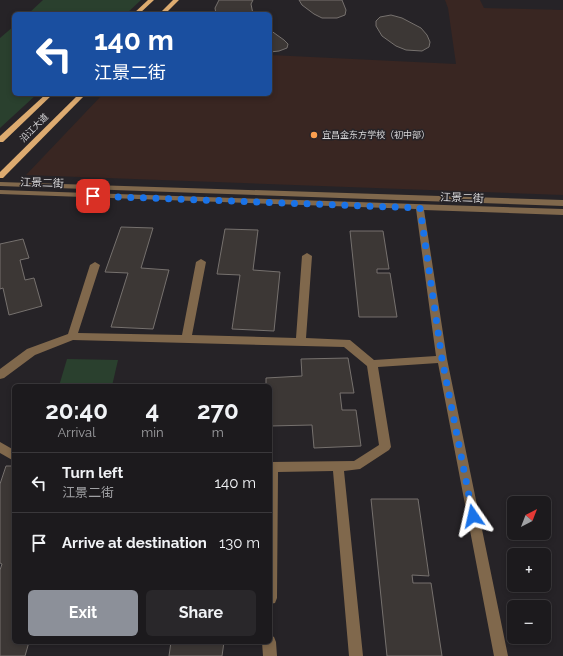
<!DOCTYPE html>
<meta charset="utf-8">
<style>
:root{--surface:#1c1a1d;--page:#29272a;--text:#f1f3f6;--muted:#a0a1a4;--line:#3a383b;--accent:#8c9099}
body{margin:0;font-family:Raleway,"Noto Sans SC",sans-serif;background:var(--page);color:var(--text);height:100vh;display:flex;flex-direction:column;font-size:15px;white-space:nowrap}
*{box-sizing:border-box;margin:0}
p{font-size:13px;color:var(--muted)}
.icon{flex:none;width:22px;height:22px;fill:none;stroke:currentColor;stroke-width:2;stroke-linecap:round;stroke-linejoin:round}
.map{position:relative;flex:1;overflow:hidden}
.sheet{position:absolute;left:12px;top:384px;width:260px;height:260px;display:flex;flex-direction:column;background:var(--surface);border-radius:6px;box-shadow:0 2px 6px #0003,0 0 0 1px var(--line)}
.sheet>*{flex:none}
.banner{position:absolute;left:12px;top:12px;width:260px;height:84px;border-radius:6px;box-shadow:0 2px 6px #0003,0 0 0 1px var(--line);background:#1a4fa0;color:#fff;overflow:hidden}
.needle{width:26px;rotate:42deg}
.fabs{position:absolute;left:507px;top:496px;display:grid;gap:8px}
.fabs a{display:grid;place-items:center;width:44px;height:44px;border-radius:6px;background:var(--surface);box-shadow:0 2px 6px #0003,0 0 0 1px var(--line);font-size:20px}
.pin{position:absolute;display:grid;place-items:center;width:34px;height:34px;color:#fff;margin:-17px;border-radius:8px;box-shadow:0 2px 6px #0006}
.me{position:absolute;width:44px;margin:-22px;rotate:349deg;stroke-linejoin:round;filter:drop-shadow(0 0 3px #0008)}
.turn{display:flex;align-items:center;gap:14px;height:84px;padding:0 16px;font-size:18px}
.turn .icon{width:52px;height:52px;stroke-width:2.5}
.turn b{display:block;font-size:28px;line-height:34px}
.eta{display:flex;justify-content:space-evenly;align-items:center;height:68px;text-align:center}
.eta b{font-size:24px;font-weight:700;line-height:28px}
.primary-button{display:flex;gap:8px;margin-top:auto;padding:8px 16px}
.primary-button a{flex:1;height:46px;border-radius:6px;background:var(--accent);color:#fff;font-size:16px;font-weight:700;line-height:46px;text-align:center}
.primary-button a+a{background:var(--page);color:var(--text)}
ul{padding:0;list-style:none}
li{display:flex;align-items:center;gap:12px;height:60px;padding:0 16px;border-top:1px solid var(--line)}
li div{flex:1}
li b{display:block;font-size:15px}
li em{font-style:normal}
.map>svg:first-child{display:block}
.education{fill:#392622}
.green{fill:#2a402e}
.building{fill:#3c3735;stroke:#76716e}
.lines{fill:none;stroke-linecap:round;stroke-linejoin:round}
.minor{fill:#80684c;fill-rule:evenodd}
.major{fill:#ddab70;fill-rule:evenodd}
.route{stroke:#1a73e8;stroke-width:7;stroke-dasharray:0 12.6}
.poi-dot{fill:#fa9f4f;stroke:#262327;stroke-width:1.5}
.labels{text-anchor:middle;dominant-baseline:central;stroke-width:3;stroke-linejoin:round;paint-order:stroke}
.far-street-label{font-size:9px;fill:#d7d6d8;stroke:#262327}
.far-poi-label{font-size:9px;fill:#d7d6d8;stroke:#262327;text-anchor:start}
.street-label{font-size:11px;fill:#d7d6d8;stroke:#262327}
</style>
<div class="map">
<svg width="563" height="656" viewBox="0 0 563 656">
<rect width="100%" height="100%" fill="#262327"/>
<!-- education -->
<polygon class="education" points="445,0 480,0 484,8 563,10 563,195 26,175 103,94 270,94 270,55 456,64 448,8"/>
<!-- green -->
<g class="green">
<polygon points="43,0 141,0 126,14 28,14"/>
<polygon points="14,26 14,94 37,94 0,128 0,38"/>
<polygon points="67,359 118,360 112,386 59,386"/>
</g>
<!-- building -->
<g class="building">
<polygon points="219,0 253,0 251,4 253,14 216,14 215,8"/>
<polygon points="299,0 342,0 346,10 345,15 337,18 322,18 314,14 302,5"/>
<polygon points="391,15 402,18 421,28 427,35 430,42 429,47 422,51 406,50 396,46 382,36 376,26 376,21 380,17"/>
<polygon points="270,30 284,40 288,44 287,48 279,51 270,52"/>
<polygon points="121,227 153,228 141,268 169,270 153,329 111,327 128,273 105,272"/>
<polygon points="225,229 258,230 253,270 280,272 274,331 232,329 240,275 217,274"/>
<polygon points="350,231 383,231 389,269 377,269 377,273 390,273 397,317 359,317"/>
<polygon points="23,239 29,258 20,260 25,280 34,278 42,306 9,315 3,288 0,289 0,244"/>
<polygon points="348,358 354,393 340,393 342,410 356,410 361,446 314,448 312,425 270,426 270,386 266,386 266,378 302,376 301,359"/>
<polygon points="6,466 14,466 14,642 29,642 25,656 0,656 0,570 2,564 0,563 0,484"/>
<polygon points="371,499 418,499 429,576 412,575 413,583 431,583 442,656 387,656"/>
<polygon points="171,642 224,642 222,656 169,656"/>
</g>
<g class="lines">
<!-- minor -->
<g class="minor">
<polygon points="0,182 563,200 563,206 0,186"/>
<polygon points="0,190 563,209 563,215 424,210 447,359 508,656 494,656 438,363 378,367 391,447 389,450 360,469 344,471 363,656 349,656 333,471 278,472 277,598 275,603 270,604 270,462 354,461 379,445 367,366 344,347 73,340 35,355 4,378 0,379 0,369 27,349 68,334 90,265 95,262 100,265 78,333 182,335 196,262 201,259 206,262 192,335 296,338 302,256 307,253 312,256 306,338 350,340 374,360 436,356 416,209 0,194"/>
<polygon points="0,442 14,450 14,461 0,453"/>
<polygon points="270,635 274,637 276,642 277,656 263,656 262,642 270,642"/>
</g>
<!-- major -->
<g class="major">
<polygon points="148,0 154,0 139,14 133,14"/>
<polygon points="173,0 179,0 165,14 159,14"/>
<polygon points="46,94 53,94 3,142 0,142 0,136"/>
<polygon points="79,94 86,94 3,178 0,178 0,172"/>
</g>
</g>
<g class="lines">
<!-- route -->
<polyline class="route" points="93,196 420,208 442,359 473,516"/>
</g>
<!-- markers -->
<circle class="poi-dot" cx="314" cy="135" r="4"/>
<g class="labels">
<!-- far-street labels -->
<g class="far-street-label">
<text transform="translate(34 128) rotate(-45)">沿江大道</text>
</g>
<!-- far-poi labels -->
<g class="far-poi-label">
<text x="322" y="135">宜昌金东方学校（初中部）</text>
</g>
<!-- street labels -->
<g class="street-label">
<text transform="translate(42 183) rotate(2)">江景二街</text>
<text transform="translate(462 198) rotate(2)">江景二街</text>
</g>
</g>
</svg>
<div class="fabs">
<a><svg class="needle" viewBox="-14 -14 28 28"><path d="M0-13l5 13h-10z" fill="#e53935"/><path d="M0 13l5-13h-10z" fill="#a0a1a4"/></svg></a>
<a>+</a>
<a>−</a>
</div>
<div class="pin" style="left:93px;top:196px;background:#d93025"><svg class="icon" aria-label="arrive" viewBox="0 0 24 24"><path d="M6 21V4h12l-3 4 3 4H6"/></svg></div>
<svg class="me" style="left:473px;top:516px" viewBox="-20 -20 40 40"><path d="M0-17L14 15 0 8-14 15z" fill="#1a73e8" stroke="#fff" stroke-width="4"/></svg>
<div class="banner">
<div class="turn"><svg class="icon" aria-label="left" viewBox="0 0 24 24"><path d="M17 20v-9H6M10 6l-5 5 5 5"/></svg><div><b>140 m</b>江景二街</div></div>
</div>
<section class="sheet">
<div class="eta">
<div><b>20:40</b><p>Arrival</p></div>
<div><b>4</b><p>min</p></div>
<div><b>270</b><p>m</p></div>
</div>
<ul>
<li><svg class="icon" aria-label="left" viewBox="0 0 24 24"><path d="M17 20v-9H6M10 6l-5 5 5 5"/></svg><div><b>Turn left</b><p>江景二街</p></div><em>140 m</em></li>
<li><svg class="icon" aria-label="arrive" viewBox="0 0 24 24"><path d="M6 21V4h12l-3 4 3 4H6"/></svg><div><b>Arrive at destination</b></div><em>130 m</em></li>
</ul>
<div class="primary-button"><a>Exit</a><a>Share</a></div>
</section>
</div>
